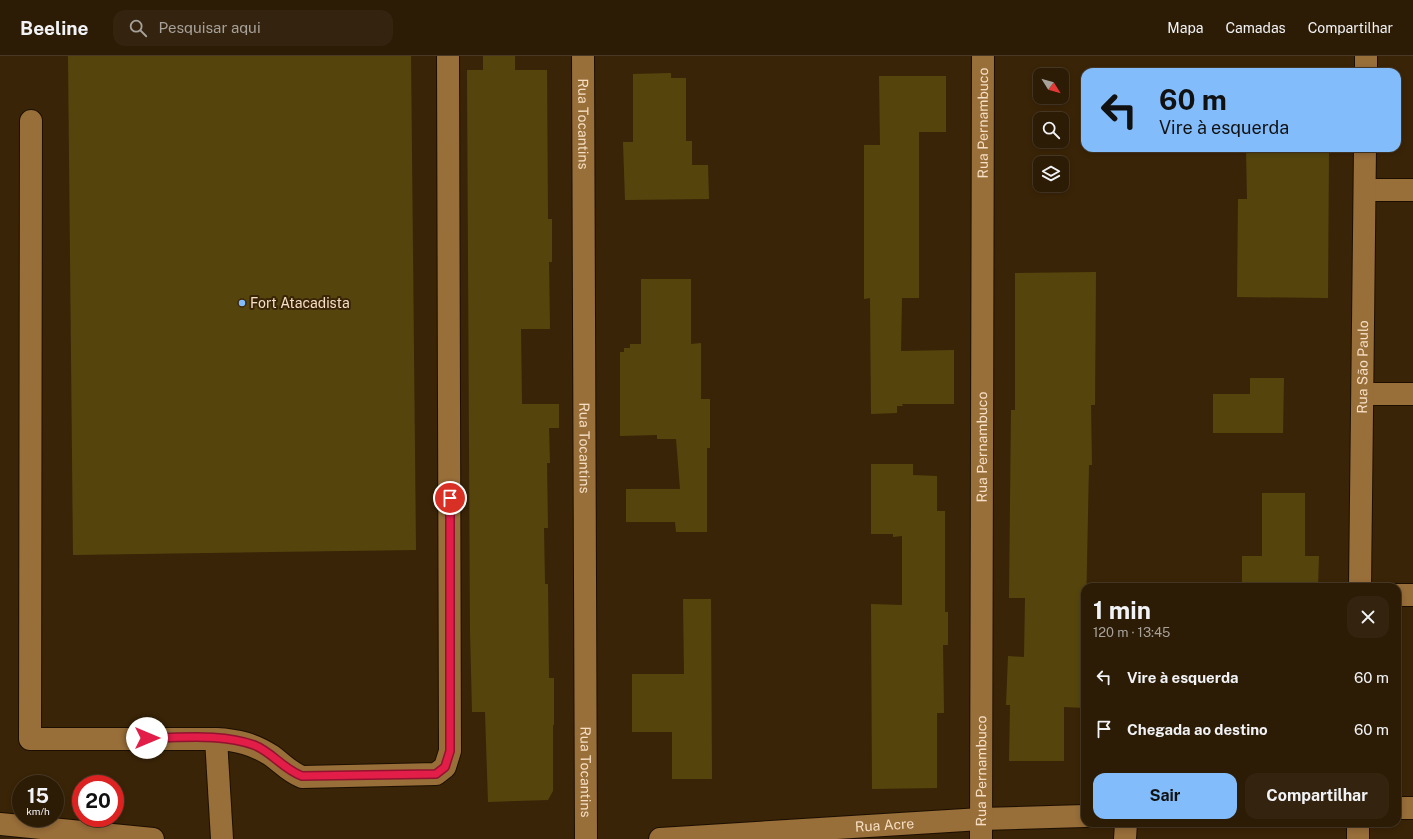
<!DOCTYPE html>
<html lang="pt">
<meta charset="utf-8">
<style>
:root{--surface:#2c1b05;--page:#34240f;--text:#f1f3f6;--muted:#a6a19a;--line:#483927;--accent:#82bcfa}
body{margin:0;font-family:"Public Sans",sans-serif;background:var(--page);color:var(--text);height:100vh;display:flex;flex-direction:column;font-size:15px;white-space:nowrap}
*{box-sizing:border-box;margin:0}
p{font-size:13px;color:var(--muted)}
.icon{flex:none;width:22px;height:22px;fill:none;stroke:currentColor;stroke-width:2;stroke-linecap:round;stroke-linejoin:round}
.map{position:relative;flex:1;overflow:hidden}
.drawer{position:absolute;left:1081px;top:527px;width:320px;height:244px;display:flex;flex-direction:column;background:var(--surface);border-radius:12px;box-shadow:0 2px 6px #0003,0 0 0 1px var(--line)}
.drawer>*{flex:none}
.banner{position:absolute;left:1081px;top:12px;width:320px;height:84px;border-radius:12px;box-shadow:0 2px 6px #0003,0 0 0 1px var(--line);background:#82bcfa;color:#111;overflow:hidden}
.needle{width:26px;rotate:127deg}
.controls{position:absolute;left:1033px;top:12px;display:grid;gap:8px}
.controls a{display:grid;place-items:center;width:36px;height:36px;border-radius:8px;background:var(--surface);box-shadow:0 2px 6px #0003,0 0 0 1px var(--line);font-size:20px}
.speed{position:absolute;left:12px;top:719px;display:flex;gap:8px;font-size:20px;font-weight:700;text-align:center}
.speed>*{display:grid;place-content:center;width:52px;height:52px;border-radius:50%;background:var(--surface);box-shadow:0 2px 6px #0003,0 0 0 1px var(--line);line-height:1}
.speed small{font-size:10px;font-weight:400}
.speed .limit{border:6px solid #d22;background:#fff;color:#111}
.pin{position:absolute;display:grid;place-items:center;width:34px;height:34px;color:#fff;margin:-17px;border:2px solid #fff;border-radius:50%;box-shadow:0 1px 4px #0007}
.me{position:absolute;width:44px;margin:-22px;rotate:90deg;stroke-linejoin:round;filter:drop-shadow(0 0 3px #0008)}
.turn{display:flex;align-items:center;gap:14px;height:84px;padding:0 12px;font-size:18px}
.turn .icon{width:52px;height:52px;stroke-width:2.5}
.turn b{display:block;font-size:28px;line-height:34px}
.round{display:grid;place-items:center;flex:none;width:42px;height:42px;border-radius:12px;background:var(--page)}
.head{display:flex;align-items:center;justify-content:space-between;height:68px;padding:0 12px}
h1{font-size:24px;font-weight:700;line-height:30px}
.action{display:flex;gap:8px;margin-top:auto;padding:8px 12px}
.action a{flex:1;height:46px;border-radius:12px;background:var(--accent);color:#111;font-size:16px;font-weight:700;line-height:46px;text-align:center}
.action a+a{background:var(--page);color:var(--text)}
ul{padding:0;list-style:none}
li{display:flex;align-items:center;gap:12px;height:52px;padding:0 12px}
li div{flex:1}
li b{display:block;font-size:15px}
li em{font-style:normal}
header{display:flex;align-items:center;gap:24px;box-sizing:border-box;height:56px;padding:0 20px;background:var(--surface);border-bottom:1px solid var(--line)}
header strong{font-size:19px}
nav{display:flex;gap:22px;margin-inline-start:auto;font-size:14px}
.search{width:280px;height:36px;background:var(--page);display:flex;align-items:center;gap:10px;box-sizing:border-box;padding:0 14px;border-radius:12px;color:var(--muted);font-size:15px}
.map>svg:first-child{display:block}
.building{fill:#55450d}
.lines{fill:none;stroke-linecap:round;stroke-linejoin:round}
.minor-casing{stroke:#1c0f02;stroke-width:24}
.minor{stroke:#986e39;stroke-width:22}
.route-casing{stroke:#92132f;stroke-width:10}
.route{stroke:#e11d48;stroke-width:7}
.poi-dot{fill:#82bcfa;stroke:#3a2407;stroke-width:1.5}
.labels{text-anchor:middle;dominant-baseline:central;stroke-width:4;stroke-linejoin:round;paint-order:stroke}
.street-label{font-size:14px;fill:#f5dec3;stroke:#3a2407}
.poi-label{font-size:14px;fill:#f5dec3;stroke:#3a2407;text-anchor:start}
</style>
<header>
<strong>Beeline</strong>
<div class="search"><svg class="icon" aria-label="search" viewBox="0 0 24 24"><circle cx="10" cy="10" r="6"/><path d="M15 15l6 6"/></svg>Pesquisar aqui</div>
<nav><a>Mapa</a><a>Camadas</a><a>Compartilhar</a></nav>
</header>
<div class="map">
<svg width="1413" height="783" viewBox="0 0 1413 783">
<rect width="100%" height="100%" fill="#3a2407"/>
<!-- building -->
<g class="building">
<polygon points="68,0 411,0 416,494 73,499"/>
<polygon points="483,0 515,0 515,14 547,14 548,163 552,163 552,206 549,206 550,273 521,273 522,348 559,348 559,372 549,372 550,407 547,407 548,472 544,472 545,528 548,528 549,622 554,622 554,669 553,669 553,735 548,744 488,746 485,656 472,656 470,575 467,14 483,14"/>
<polygon points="671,17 671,22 686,22 686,85 692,85 692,109 708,109 709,143 625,144 623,86 633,86 633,18"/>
<polygon points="879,20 946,20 946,76 919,76 919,242 902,242 901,295 954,294 954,348 902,348 903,350 897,350 897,357 871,358 870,242 864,243 864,89 880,89"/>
<polygon points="1246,92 1329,92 1328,242 1237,241 1238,143 1247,143"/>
<polygon points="1096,216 1095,349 1091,349 1092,409 1089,409 1084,652 1064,651 1064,705 1009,705 1010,649 1006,649 1008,600 1024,601 1025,542 1009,542 1011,354 1015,354 1015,217"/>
<polygon points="641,223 691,223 691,288 701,287 701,343 710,343 710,392 707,392 707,476 676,476 675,466 626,466 626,433 680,433 676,383 657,383 657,379 620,380 620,296 624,296 624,292 630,292 630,288 641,288"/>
<polygon points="1250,322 1284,322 1283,377 1213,377 1213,338 1250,338"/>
<polygon points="871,408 913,408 913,419 937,420 937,455 945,455 945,556 948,556 948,589 943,589 944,657 937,657 937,732 872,733 871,548 902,549 902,480 893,481 893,478 871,478"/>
<polygon points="1262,437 1305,437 1305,500 1319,500 1318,531 1242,531 1242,500 1262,500"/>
<polygon points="683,543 711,543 712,723 672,723 672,676 632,676 632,618 684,618"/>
</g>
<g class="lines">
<!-- minor casing -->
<g class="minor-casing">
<g id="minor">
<path id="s1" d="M 583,0 L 586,783"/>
<polyline points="1366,16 1366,0"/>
<path d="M 31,65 L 30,683 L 216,683 C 237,684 254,688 272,700 C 283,708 288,715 302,721 L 436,718 L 445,711 L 450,695 L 448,0"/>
<polyline points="1365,134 1413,134"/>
<polyline points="1363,338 1413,338"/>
<path id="s2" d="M 1360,531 L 1365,92"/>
<polyline points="1397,539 1413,539"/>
<polyline points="216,683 222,783"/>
<polyline points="1397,752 1413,752"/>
<polyline points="0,768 153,783"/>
<path id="s3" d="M 660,783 L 981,763 L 1085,760"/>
<path id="s4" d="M 981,783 L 983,0"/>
<polyline points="1125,783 1126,767"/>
<polyline points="1358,783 1358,767"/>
</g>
</g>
<!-- minor -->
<use href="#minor" class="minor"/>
</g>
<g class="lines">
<!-- route casing -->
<g class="route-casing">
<path id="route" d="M 147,682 C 181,682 221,677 254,689 C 272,696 283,713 302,720 L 436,718 L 445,711 L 450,695 L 450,442"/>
</g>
<!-- route -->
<use href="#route" class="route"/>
</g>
<!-- markers -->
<circle class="poi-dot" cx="242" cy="247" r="4"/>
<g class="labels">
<!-- street labels -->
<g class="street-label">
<text stroke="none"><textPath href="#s1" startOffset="68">Rua Tocantins</textPath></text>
<text stroke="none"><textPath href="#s4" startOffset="716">Rua Pernambuco</textPath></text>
<text stroke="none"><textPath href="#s2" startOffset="220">Rua São Paulo</textPath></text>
<text stroke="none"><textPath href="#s1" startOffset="392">Rua Tocantins</textPath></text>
<text stroke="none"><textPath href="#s4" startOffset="392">Rua Pernambuco</textPath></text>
<text stroke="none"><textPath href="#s1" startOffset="716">Rua Tocantins</textPath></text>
<text stroke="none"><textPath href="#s4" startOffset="68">Rua Pernambuco</textPath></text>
<text stroke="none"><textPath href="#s3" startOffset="225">Rua Acre</textPath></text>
</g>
<!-- poi labels -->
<g class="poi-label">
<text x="250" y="247">Fort Atacadista</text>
</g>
</g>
</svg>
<div class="controls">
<a><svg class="needle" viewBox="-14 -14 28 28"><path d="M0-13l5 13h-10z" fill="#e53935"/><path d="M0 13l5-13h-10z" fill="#a6a19a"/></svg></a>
<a><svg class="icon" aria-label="search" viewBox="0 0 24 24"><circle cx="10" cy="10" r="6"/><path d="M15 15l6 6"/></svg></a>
<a><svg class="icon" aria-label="layers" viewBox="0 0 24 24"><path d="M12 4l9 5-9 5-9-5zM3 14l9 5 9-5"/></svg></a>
</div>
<div class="speed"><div>15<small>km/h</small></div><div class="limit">20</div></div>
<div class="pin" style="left:450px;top:442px;background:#d93025"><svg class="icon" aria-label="arrive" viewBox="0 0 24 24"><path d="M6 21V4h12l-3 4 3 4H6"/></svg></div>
<svg class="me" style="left:147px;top:682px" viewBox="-20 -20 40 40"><circle r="19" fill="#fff"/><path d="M0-13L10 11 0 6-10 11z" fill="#e11d48"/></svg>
<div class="banner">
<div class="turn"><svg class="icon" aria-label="left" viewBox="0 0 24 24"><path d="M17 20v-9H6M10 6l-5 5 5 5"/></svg><div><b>60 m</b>Vire à esquerda</div></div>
</div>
<section class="drawer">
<div class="head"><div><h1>1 min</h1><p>120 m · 13:45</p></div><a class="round"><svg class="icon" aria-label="close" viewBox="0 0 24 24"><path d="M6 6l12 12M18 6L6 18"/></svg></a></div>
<ul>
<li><svg class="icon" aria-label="left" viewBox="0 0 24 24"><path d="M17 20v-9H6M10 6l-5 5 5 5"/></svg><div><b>Vire à esquerda</b></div><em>60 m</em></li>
<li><svg class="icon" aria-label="arrive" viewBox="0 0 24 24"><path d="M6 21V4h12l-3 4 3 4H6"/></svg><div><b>Chegada ao destino</b></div><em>60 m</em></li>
</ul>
<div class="action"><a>Sair</a><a>Compartilhar</a></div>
</section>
</div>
